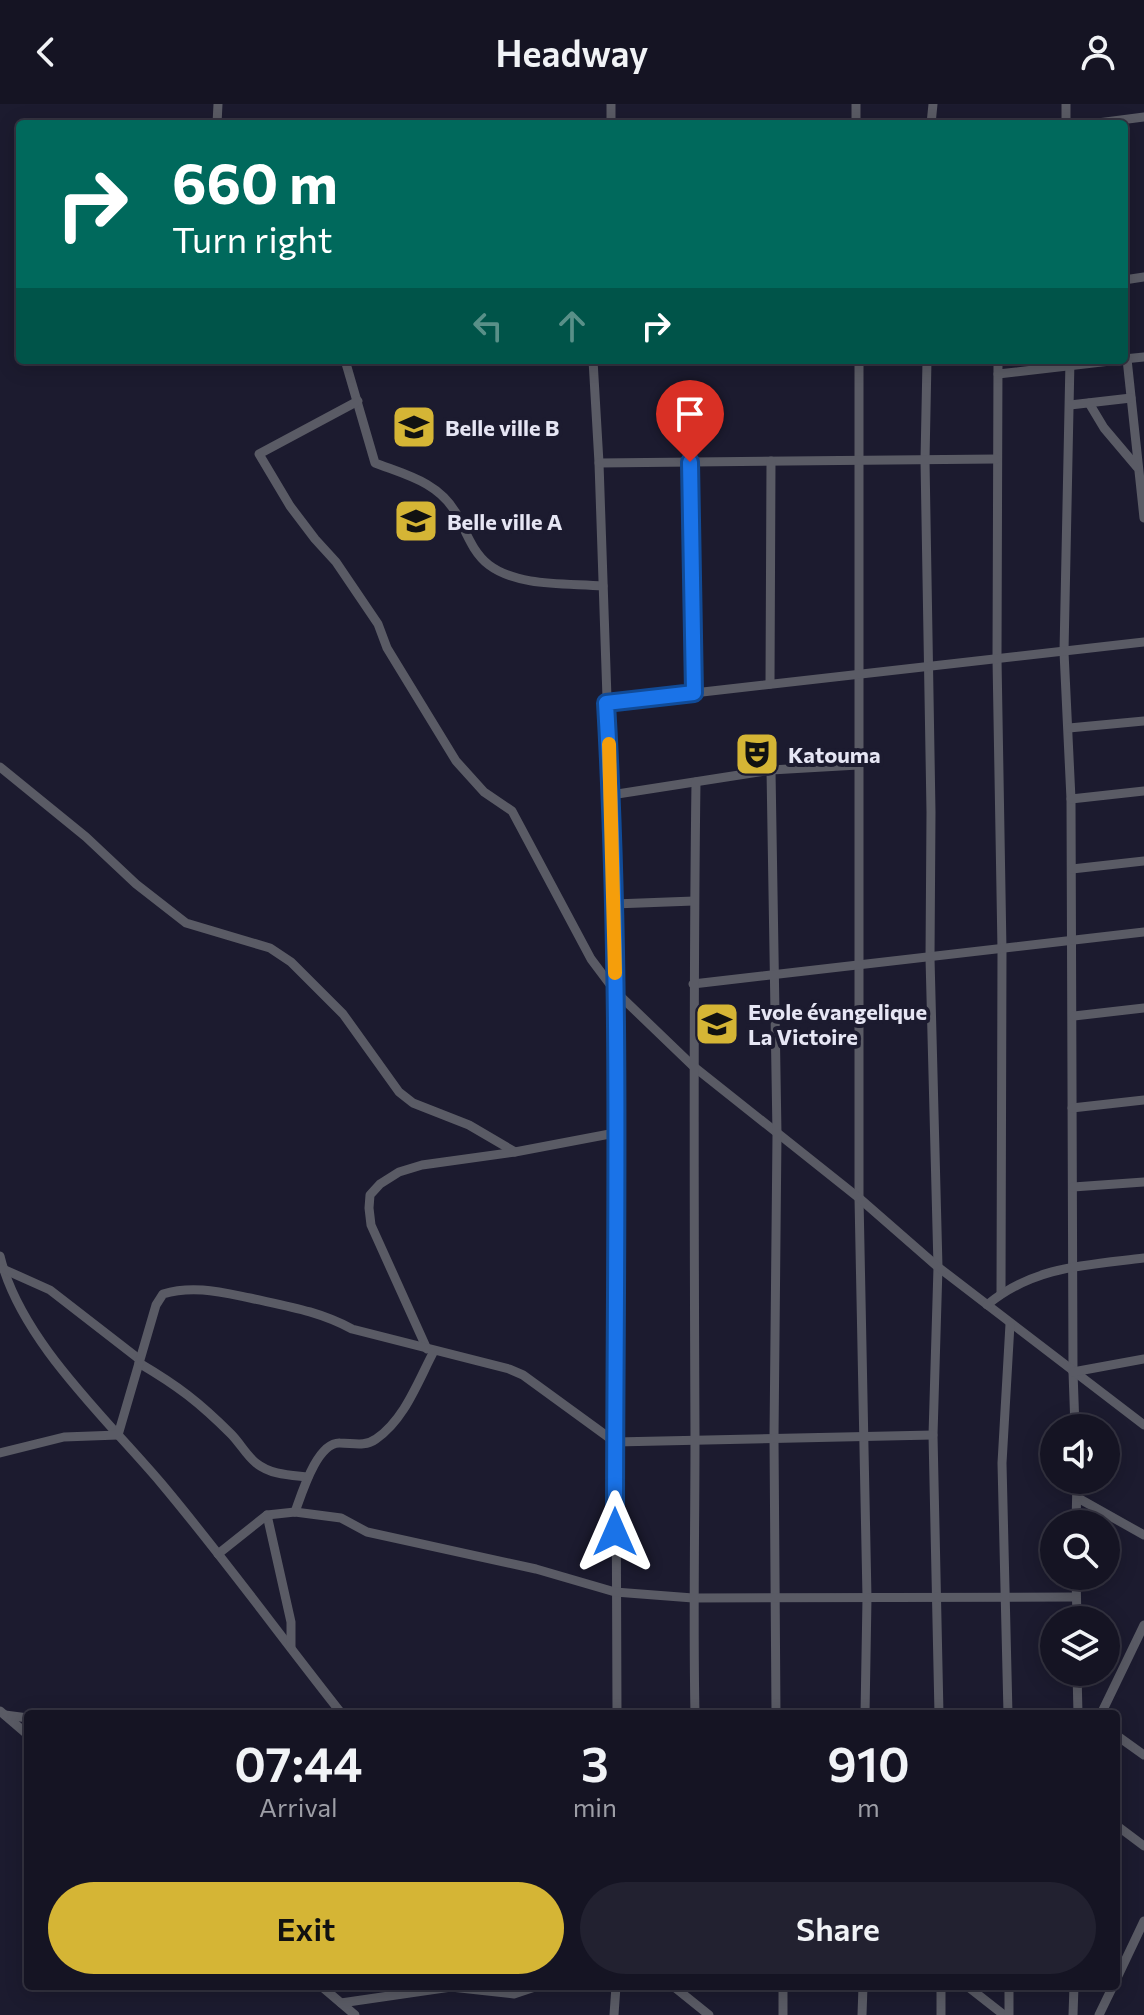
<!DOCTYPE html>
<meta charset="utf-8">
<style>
:root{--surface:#151423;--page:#222130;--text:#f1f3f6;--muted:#9d9ea6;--line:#343341;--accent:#d5b535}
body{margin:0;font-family:Commissioner,sans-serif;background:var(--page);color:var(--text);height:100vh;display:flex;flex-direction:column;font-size:30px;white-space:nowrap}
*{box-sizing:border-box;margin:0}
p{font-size:26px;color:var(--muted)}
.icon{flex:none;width:44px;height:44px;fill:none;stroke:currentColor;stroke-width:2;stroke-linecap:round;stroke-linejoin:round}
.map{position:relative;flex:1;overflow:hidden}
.side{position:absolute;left:24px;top:1606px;width:1096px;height:280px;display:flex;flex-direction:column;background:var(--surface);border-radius:8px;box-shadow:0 4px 20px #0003,0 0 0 2px var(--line)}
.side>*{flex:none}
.banner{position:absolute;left:16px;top:16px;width:1112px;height:244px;border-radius:8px;box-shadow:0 4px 20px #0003,0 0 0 2px var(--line);background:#00695c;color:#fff;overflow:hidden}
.tools{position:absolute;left:1040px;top:1310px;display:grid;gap:16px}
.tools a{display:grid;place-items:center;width:80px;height:80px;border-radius:50%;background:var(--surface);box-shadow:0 4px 20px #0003,0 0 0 2px var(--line);font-size:40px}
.pin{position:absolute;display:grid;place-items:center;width:68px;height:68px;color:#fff;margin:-82px -34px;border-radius:50% 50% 50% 0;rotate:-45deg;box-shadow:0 0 8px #0007}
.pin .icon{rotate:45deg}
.me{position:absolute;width:88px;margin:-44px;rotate:0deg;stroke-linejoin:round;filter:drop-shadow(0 0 6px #0008)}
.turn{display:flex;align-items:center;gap:28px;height:168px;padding:0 24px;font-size:36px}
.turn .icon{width:104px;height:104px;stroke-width:2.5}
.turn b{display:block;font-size:56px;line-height:68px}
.lanes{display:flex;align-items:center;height:76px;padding:0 24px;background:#0003;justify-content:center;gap:40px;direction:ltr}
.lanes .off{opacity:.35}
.eta{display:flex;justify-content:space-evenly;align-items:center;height:136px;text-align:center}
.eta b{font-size:48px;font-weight:600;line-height:56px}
.cta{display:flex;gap:16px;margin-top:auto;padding:16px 24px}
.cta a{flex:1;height:92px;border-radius:48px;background:var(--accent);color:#111;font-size:32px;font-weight:600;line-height:92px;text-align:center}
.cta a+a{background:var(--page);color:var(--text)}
header{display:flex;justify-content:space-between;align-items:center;height:104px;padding:0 24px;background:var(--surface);font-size:36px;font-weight:600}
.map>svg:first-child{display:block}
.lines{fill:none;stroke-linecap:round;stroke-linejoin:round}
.street{stroke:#5a5b65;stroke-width:9}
.route-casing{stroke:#114b97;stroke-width:20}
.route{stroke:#1a73e8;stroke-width:14}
.slow{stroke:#f59e0b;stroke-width:14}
.labels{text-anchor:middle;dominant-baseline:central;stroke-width:8;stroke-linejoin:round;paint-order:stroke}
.poi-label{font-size:22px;font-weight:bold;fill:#e6e6f4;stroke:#1c1b2f;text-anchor:start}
</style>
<header><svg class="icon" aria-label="back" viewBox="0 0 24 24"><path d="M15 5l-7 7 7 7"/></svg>Headway<svg class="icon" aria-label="person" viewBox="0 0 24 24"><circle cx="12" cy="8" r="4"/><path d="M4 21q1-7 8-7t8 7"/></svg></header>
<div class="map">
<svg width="1144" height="1911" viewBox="0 0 1144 1911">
<rect width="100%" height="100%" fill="#1c1b2f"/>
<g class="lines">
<!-- street -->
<g class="street">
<polyline points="611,0 611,20"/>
<polyline points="856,0 856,20"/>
<polyline points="1066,0 1066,20"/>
<polyline points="217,20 218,0"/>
<polyline points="931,20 933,0"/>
<polyline points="1090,20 1144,13"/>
<polyline points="1124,176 1144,173"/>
<polyline points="1124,255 1144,253"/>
<polyline points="1127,255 1144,414"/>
<path d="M 345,256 L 375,359 C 406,371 438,378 456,409 C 466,427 472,448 489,461 C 518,483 568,479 603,482"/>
<polyline points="593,256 599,359 614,800 617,1610"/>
<polyline points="859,256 859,1094 867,1494 865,1610"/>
<polyline points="927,256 925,356 931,708 930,854 938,1163 933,1331 939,1610"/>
<polyline points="998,256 997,555 1002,846 1001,1190"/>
<polyline points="1070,256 1064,548 1071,695 1073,1268 1075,1324"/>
<polyline points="998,270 1119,256"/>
<polyline points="358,297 259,350 290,402 315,435 336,458 378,520 387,544 456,657 484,688 512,707 591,855 615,887 693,962 859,1094 938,1163 1144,1321"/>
<polyline points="1089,299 1104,324 1137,363"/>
<polyline points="1070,301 1131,294"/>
<polyline points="690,358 694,589"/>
<polyline points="599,359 996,355"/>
<polyline points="770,580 771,357"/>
<polyline points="606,599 1144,538"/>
<polyline points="1069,624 1144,617"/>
<polyline points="0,663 86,733 136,780 186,819 270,844 291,858 343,910 399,988 413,999 469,1021 515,1048"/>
<polyline points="771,666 777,1030 774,1333 776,1610"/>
<polyline points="611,691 771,666 858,661"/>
<polyline points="1071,695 1144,687"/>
<polyline points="1072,765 1144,757"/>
<polyline points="614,800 694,797"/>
<polyline points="693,880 1144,828"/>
<polyline points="1074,912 1144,904"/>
<polyline points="1072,1004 1144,996"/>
<polyline points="1073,1083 1144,1078"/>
<path d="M 0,1152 C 20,1236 106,1314 161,1379 C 224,1454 281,1533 342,1610"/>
<polyline points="3,1165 50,1186 139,1255"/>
<path d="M 987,1201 C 1034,1162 1087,1161 1144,1154"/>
<polyline points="427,1245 371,1121 369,1104 370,1091 380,1080 399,1068 422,1061 515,1048 615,1029"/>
<path d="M 139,1259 C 178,1282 199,1298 231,1330 C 240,1339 246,1351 256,1359 C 271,1371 290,1371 308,1373"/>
<polyline points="1073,1268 1144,1255"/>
<path d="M 0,1349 L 64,1333 L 118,1331 L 156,1201 L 163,1190 C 193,1181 220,1188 250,1194 C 286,1202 319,1207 352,1225 L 509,1265 L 523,1271 L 615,1338 L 933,1331"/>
<polyline points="1078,1394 1144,1431"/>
<path d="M 295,1408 C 302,1389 317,1338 340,1339 C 353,1339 365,1343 376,1335 C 405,1315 418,1277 434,1247"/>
<polyline points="267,1411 291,1518 291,1544"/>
<polyline points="1076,1420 1077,1376"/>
<polyline points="218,1450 267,1411 295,1408 341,1414 367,1428 536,1465 615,1488 693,1494 1076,1493"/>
<polyline points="1076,1472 1077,1516"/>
<polyline points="1077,1568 1078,1610"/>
<polyline points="0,1607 28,1631"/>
<path d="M 695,1610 C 693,1517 695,1425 695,1332 C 694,1114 693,896 696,678"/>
<polyline points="1008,1610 1002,1359 1010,1220"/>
<polyline points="1101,1610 1144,1521"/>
<polyline points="5,1611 28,1614"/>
<polyline points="1116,1631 1144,1651"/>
<polyline points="1116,1721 1144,1742"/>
<polyline points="1116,1876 1144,1817"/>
<polyline points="321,1882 355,1911"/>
<polyline points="673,1882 709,1911"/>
<polyline points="783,1882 783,1911"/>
<polyline points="967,1882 1004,1911"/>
<polyline points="341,1899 451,1883 514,1890 538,1882"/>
<polyline points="614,1911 616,1882"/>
<polyline points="862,1911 863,1882"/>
<polyline points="941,1911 941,1882"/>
<polyline points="1009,1911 1009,1882"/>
<polyline points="1073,1911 1074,1882"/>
<polyline points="1099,1911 1113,1882"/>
</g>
</g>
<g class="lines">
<!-- route casing -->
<g class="route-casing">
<path id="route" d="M 615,1428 C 615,1152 622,874 606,599 L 694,589 L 690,358"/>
</g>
<!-- route -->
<use href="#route" class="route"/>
<!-- slow -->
<polyline class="slow" points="609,640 615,869"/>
</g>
<!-- icons -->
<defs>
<g id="school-square" transform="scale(2.3)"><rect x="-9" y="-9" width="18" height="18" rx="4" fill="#d5b535" stroke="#1c1b2f"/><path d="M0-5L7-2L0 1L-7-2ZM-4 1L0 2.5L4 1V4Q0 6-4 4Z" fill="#111"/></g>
<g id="theatre-square" transform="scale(2.3)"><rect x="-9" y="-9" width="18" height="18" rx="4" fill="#d5b535" stroke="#1c1b2f"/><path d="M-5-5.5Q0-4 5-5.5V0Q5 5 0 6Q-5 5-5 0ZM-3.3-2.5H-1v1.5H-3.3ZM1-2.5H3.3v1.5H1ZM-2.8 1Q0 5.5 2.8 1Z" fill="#111"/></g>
</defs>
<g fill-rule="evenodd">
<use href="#school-square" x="414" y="323"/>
<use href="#school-square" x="416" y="417"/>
<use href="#theatre-square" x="757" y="650"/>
<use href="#school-square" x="717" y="920"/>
</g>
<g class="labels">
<!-- poi labels -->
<g class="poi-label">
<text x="445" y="323">Belle ville B</text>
<text x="447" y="417">Belle ville A</text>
<text x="788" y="650">Katouma</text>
<text x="748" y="907">Evole évangelique<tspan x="748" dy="25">La Victoire</tspan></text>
</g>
</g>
</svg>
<div class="tools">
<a><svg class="icon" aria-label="sound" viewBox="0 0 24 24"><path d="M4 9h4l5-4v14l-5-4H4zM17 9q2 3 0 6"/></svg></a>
<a><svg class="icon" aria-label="search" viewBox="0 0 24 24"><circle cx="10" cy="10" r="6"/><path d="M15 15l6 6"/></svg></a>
<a><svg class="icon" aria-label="layers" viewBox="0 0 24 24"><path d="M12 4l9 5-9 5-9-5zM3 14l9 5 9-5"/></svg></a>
</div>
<div class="pin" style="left:690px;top:358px;background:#d93025"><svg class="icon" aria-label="arrive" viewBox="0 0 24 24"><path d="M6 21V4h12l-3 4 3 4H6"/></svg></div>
<svg class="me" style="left:615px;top:1428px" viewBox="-20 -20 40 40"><path d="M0-17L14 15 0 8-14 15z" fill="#1a73e8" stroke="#fff" stroke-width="4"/></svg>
<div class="banner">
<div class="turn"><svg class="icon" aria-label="right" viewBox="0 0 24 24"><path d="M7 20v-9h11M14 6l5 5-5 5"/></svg><div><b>660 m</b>Turn right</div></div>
<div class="lanes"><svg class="icon off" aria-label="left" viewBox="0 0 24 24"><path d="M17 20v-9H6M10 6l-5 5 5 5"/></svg><svg class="icon off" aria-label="ahead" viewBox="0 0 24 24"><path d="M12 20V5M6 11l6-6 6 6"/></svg><svg class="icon" aria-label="right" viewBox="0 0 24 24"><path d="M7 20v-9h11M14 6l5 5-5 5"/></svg></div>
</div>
<section class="side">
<div class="eta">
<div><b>07:44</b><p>Arrival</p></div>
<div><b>3</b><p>min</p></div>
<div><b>910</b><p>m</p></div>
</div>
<div class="cta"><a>Exit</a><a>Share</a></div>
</section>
</div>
